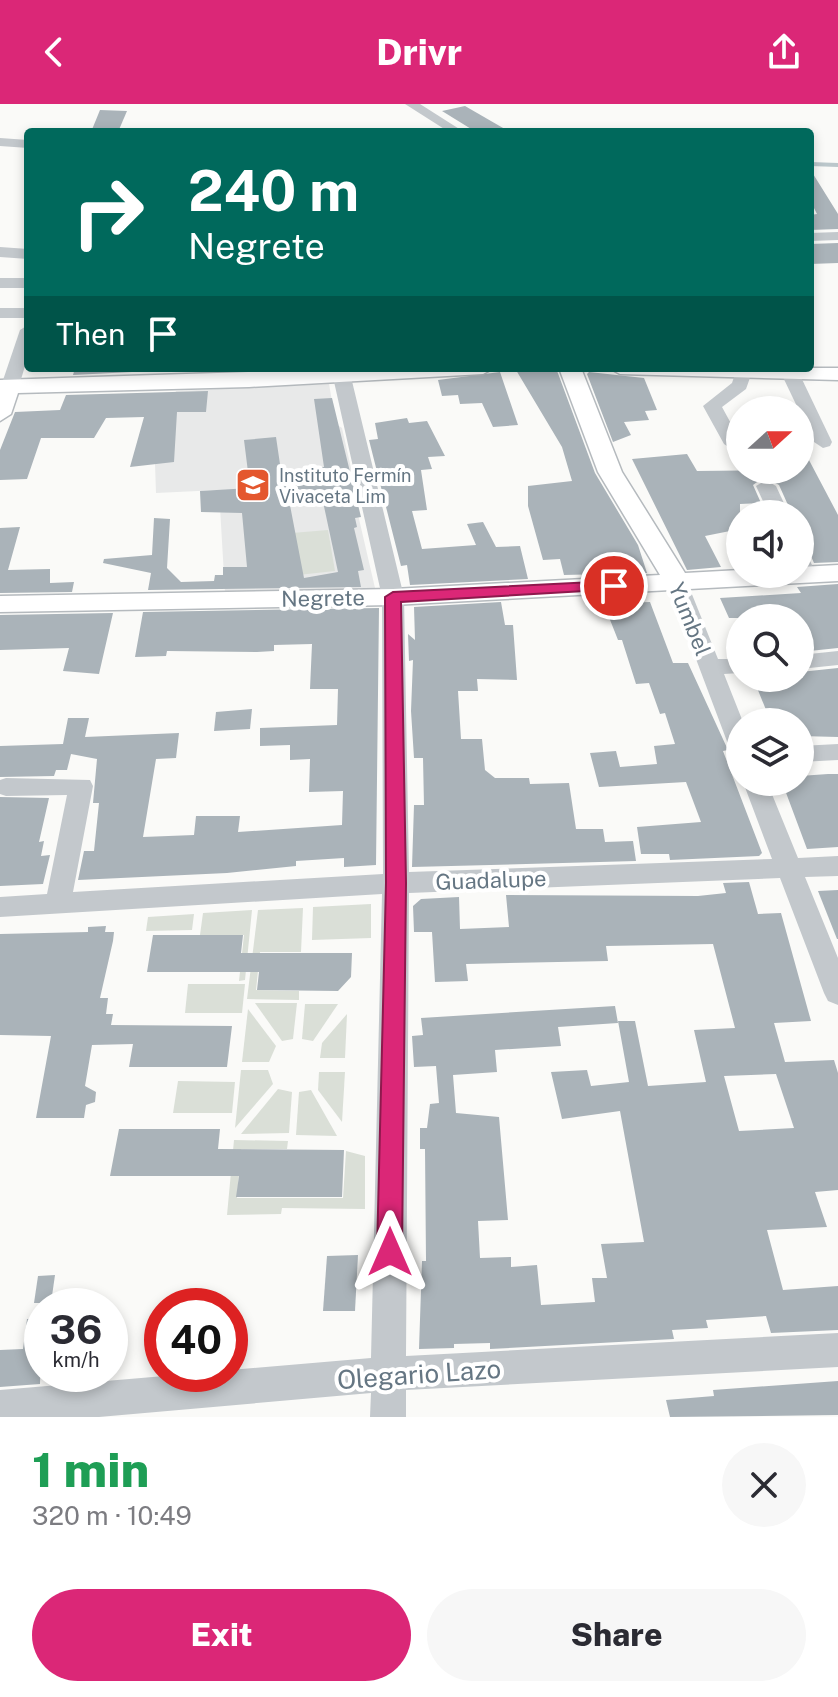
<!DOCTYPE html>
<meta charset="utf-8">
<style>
:root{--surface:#fff;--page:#f7f7f7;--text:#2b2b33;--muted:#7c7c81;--accent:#db2777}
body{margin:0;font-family:"Public Sans",sans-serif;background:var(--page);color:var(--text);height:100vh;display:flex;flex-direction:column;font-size:30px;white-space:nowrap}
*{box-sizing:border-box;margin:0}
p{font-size:26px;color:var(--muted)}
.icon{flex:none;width:44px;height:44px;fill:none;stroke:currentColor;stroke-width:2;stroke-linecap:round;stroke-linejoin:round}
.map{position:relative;height:1313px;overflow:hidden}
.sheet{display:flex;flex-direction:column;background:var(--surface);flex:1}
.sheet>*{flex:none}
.hud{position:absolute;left:24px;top:24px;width:790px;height:244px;border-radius:8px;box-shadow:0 4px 12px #0003;background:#00695c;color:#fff;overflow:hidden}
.needle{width:52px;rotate:69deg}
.fabs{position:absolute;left:726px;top:292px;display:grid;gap:16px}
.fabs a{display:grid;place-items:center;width:88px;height:88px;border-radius:50%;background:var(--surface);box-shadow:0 4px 12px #0003;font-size:40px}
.speed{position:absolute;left:24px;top:1184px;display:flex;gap:16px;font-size:40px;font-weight:700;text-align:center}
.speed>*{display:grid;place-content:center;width:104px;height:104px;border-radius:50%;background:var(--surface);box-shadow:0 4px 12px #0003;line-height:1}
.speed small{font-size:20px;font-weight:400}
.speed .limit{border:12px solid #d22;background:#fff;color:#111}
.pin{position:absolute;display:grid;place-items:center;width:68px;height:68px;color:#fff;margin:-34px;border:4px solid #fff;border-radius:50%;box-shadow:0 2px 8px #0007}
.me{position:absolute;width:88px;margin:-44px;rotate:0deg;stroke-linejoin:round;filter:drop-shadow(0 0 6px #0008)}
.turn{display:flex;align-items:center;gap:28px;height:168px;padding:0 32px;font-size:36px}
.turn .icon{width:104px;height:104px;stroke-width:2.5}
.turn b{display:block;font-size:56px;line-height:68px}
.then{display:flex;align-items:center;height:76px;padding:0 32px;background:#0003;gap:16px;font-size:30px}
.round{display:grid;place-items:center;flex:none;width:84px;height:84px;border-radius:42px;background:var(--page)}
.summary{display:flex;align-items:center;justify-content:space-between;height:136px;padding:0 32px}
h1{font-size:48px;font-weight:800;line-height:60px;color:#1e9e55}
.primary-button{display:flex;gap:16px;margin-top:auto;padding:16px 32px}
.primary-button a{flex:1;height:92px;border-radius:48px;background:var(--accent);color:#fff;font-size:32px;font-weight:800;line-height:92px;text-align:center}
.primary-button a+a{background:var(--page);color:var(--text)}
header{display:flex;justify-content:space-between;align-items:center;height:104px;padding:0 32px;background:var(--accent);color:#fff;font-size:36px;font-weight:800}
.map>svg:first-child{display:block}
.built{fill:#e8e9e9}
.green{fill:#dadfd7}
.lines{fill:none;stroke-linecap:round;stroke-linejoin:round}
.stream{stroke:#bbc7cb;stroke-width:4}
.building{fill:#aab3b9;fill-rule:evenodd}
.major-casing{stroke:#b5babe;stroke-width:3}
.minor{fill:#c3c8cc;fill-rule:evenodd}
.major{fill:#fff;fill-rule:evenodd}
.route{fill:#db2777;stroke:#8e194d;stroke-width:2}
.labels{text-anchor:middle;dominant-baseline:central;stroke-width:8;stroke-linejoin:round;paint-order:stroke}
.far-poi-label{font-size:18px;fill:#657683;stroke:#fff;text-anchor:start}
.street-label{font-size:22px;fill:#657683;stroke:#fff}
.near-street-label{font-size:26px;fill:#657683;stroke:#fff}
</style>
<header><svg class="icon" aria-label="back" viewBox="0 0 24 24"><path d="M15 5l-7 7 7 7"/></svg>Drivr<svg class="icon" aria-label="share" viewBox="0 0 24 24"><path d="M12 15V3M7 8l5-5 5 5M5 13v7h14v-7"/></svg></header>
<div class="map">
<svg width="838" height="1313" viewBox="0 0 838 1313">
<rect width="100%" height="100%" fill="#fafaf8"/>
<!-- built -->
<polygon class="built" points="329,280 336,320 342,324 353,373 350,376 375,484 225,489 219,386 156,389 155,360 176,287"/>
<!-- green -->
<g class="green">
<polygon points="328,426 335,467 298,471 292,429"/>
<polygon points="371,800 371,834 312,836 313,803"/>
<polygon points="303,804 301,848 260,848 256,886 299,887 299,896 247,895 258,806"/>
<polygon points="252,806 245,876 239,877 244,831 200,831 203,809"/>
<polygon points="194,810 192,826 146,827 148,813"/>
<polygon points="188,880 245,880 242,909 185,909"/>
<polygon points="255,899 297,899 293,935 282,937"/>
<polygon points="305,900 338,900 313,937 302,935"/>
<polygon points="248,905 276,942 269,958 242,958"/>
<polygon points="347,910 345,954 320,954 322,939"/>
<polygon points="241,966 268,966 273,980 235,1024"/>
<polygon points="319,968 345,968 342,1018 318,986"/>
<polygon points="178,977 235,978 232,1009 173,1009"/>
<polygon points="278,985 292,988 289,1029 241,1030"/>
<polygon points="311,986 337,1032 296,1031 299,988"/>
<polygon points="234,1036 288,1037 287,1045 241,1045 237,1094 343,1094 346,1047 365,1052 365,1105 282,1104 281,1110 227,1111"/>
</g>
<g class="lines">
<!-- stream -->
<polyline class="stream" points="810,60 838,61"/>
</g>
<!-- building -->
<g class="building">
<polygon points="465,2 510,28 476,28 442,7"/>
<polygon points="100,6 127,7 118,28 91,28"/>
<polygon points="810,65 838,110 838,125 810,126 810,111 817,110 810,96"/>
<polygon points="838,139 838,159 810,160 810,140"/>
<polygon points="75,264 211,264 73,271"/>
<polygon points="556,264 595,369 638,441 647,469 564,471 560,455 543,456 528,402 528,382 572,377 562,343 516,266"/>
<polygon points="500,268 518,321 493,323 482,299 460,300 458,291 442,292 438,276"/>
<polygon points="589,268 644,274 657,306 645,307 649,316 624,318 631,331 613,338 587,270"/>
<polygon points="208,287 206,308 177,308 174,358 130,363 144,313 106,314 94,334 41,334 27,375 0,376 0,346 15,308 60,306 66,291"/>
<path d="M 332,294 L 361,413 L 355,414 L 357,423 L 354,424 L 364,466 L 358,467 L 361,483 L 148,486 L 151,469 L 103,459 L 104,455 L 152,451 L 154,414 L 170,415 L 167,464 L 181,478 L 214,477 L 215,471 L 223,471 L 223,463 L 247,463 L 242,409 L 201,408 L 200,387 L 250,384 L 244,336 L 276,333 L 281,367 L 324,363 L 314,295 ZM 322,393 L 338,468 L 304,474 L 289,396 Z"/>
<polygon points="407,314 409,319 427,317 445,352 428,353 432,365 421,366 427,406 412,407 422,445 476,441 467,420 483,418 496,443 520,442 528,475 410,481 407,461 401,462 369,336 378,335 375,319"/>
<polygon points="800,339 838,411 838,458 814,459 810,450 802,446 800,410 792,410 779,381 764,373 753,381 761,399 740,400 740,425 705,432 721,463 687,466 632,355 687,350 697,367 800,366"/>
<polygon points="20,423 8,466 50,465 50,479 74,478 72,488 0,489 0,424"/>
<polygon points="838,480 838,544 800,548 800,514 729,514 720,494 801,489 797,483"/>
<polygon points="621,492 622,499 650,498 673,559 688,559 728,646 723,647 762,749 759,752 670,756 669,750 641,750 637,723 701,718 686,678 599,683 590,649 616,647 620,663 657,660 654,642 675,640 665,609 660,610 649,579 636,580 622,536 618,536 601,493"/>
<polygon points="501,498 505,521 513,521 517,576 477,575 478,587 458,587 461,635 482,635 485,666 495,674 529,674 530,680 569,679 576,725 603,725 605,738 633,737 636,757 412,763 414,701 424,701 423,654 414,654 411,607 413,556 409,557 408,530 415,536 414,503"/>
<polygon points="379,504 376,761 344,763 344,754 296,757 296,762 227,769 78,776 84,747 94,747 99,699 93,699 97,655 71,650 67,666 56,666 54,672 0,673 0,642 63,640 68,614 89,614 85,633 179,629 176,654 156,655 143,733 194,731 196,712 240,712 238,728 342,721 343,687 309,688 310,655 290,656 290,641 260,642 260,624 337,621 338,585 310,585 312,540 274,541 274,547 257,548 167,547 166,552 135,553 143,508"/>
<polygon points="113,509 99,570 63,567 69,544 0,546 0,511"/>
<polygon points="838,564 838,633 800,632 800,618 771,618 753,574 803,574 800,568"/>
<polygon points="252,605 250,625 214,627 216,608"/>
<polygon points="828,670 838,670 838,743 807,745 782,678 800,678 800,672"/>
<polygon points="0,693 49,694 39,738 44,737 41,752 50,751 43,780 0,782"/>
<path d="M 749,778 L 758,810 L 781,809 L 811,917 L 774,919 L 785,958 L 834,956 L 838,969 L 838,1086 L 815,1088 L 827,1123 L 767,1126 L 783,1186 L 838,1182 L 838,1226 L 771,1229 L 766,1212 L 706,1216 L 708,1224 L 672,1226 L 674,1235 L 490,1245 L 490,1239 L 454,1240 L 454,1244 L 419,1245 L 422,1157 L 426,1157 L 425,1045 L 420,1045 L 420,1024 L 427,1024 L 430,1000 L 439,999 L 436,962 L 414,963 L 412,932 L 423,931 L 421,914 L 615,902 L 618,919 L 558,923 L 561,942 L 495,946 L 497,968 L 453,971 L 456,1009 L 499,1013 L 508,1116 L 478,1117 L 480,1154 L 511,1153 L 511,1163 L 537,1161 L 541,1201 L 595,1198 L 592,1174 L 607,1174 L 601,1140 L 644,1138 L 620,1007 L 562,1015 L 551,968 L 587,966 L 591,982 L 629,978 L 618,917 L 635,917 L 648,982 L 706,978 L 694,926 L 735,924 L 713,840 L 606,842 L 608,857 L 466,860 L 468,877 L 435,878 L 432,828 L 414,828 L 413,802 L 421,795 L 459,793 L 460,825 L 509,823 L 506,791 L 698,792 L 726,789 L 723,779 ZM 776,970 L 794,1024 L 739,1027 L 724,972 Z"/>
<polygon points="838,786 838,835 837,835 818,787"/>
<polygon points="106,822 105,828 114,828 113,837 100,894 108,894 106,910 113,910 111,921 232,922 227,963 129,963 133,940 92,941 85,982 96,988 95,998 86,1001 84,1014 36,1014 51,932 0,931 0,830 88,828 88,823"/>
<polygon points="153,831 243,831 241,849 352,849 351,873 338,887 257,886 259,868 147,868"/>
<polygon points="119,1025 220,1025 218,1045 344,1046 342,1093 236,1093 239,1072 110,1072"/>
<polygon points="358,1151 355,1207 323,1207 327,1152"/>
<polygon points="55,1171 51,1199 34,1199 38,1172"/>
<polygon points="42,1214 40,1280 0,1283 0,1246 23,1245 27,1215"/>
<polygon points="838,1277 838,1311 670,1313 666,1296 714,1292 713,1286"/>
</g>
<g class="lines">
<!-- major casing -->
<g class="major-casing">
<g id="major">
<polygon points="367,264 494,264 483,270 249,283 18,289 11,310 0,317 0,276"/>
<polygon points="559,264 581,264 622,368 685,469 740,466 740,470 800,470 800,463 838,461 838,477 393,501 0,508 0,492 393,485 660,471 598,368"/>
<polygon points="609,264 838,264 838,276 620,270"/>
</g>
</g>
<!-- minor -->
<g class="minor">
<polygon points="405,0 420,0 464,28 449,28"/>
<polygon points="0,34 28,36 28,44 0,42"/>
<polygon points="838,128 838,136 810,137 810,129"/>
<polygon points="0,143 28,145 28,155 0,153"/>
<rect x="0" y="174" width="28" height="10"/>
<rect x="0" y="204" width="28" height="10"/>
<polygon points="28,221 28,252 19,282 10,287 4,286 1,282 20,226"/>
<polygon points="737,264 749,264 752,268 746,285 722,303 740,336 740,344 733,346 724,340 703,302 732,279"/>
<polygon points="784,265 796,265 799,269 832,338 830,342 823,344 814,338 781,269"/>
<polygon points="342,268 351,273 404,493 409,768 772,755 743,678 767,678 798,754 838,752 838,772 805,773 838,854 838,901 828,897 824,889 780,774 409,789 406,1252 838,1229 838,1263 406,1286 406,1313 370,1313 371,1289 99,1313 0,1313 0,1286 188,1270 230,1270 230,1266 371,1254 382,790 0,813 0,793 47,790 67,691 6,692 0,690 0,676 6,674 90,676 93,682 73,788 383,770 382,493 333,273"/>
<polygon points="766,376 776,382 789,410 769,410 756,382"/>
<polygon points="800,449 807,451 817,471 814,475 807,477 797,471 800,470"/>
<polygon points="677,472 687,478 718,555 740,555 740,569 724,570 743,618 740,618 740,648 732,646 728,640 667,478"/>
<polygon points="838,547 838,561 800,565 800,551"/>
<polygon points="838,640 838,656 800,658 800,642"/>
</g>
<!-- major -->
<use href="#major" class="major"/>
</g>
<!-- route -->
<polygon class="route" points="614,477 622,482 619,485 401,498 406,779 402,1148 399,1156 390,1160 381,1156 377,1148 386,779 385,493 393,488"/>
<!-- icons -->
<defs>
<g id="school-square" transform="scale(1.8)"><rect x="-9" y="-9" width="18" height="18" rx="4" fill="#e4572e" stroke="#fff"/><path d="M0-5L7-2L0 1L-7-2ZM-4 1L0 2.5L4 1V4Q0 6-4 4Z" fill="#fff"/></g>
</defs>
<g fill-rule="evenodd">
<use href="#school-square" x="253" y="381"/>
</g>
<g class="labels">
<!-- far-poi labels -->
<g class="far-poi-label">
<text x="279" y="371">Instituto Fermín<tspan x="279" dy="21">Vivaceta Lim</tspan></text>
</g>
<!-- street labels -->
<g class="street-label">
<text transform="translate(323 494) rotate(-1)">Negrete</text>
<text transform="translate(690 515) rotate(68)">Yumbel</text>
<text transform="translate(491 776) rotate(-2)">Guadalupe</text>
</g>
<!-- near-street labels -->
<g class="near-street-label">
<text transform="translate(419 1270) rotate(-4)">Olegario Lazo</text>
</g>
</g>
</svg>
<div class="fabs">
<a><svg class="needle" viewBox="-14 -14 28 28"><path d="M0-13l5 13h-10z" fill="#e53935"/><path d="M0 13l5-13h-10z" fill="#7c7c81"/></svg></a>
<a><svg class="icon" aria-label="sound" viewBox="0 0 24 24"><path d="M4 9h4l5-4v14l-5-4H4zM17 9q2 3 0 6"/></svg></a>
<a><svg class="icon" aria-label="search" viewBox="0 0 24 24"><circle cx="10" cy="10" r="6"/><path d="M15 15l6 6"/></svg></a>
<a><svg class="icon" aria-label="layers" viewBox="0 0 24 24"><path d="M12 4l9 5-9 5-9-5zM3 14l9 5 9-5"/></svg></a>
</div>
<div class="speed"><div>36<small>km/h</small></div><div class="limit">40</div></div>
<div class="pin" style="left:614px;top:482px;background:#d93025"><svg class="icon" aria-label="arrive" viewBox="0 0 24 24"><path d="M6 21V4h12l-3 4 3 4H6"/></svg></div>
<svg class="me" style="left:390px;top:1148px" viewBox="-20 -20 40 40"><path d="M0-17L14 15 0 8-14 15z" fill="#db2777" stroke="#fff" stroke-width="4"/></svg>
<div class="hud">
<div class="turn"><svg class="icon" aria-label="right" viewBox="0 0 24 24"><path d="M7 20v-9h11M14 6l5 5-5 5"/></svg><div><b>240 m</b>Negrete</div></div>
<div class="then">Then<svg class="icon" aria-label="arrive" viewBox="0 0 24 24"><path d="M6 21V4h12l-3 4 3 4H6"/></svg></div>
</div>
</div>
<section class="sheet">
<div class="summary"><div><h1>1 min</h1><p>320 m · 10:49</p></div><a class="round"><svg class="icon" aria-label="close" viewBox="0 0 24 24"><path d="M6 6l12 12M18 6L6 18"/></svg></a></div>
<div class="primary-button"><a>Exit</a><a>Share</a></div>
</section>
